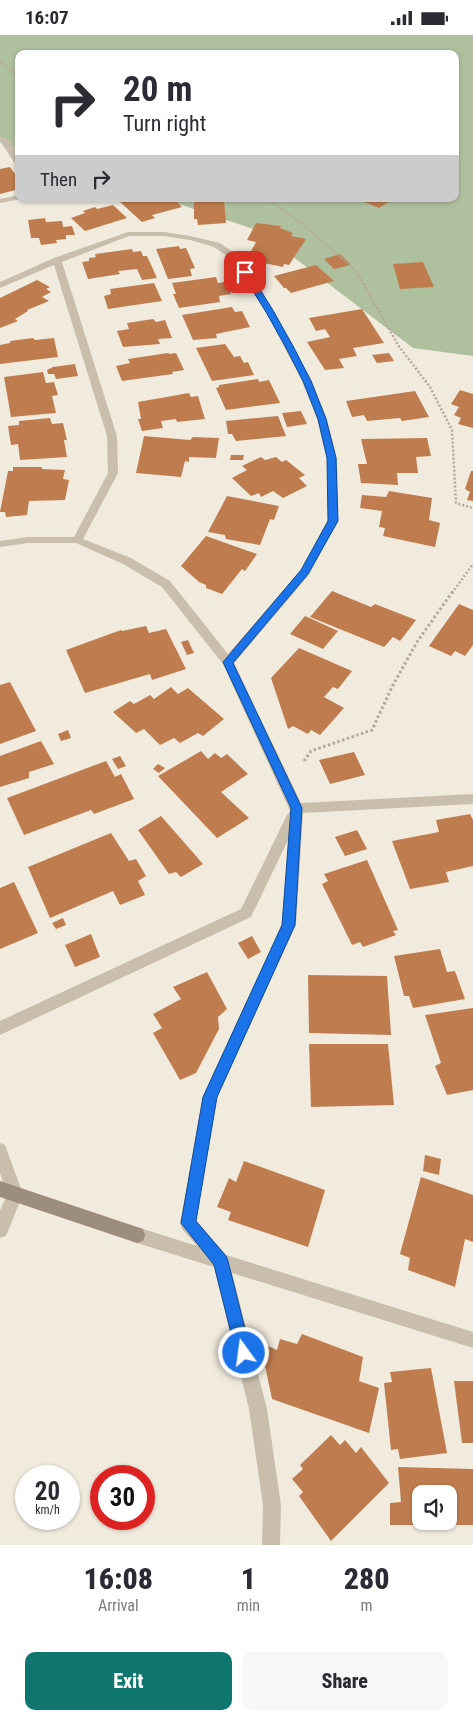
<!DOCTYPE html>
<style>
:root{--surface:#fff;--page:#f7f7f7;--text:#2b2b33;--muted:#7c7c81;--accent:#0f766e}
body{margin:0;font-family:"Roboto Condensed",sans-serif;background:var(--page);color:var(--text);height:100vh;display:flex;flex-direction:column;font-size:19px;white-space:nowrap}
*{box-sizing:border-box;margin:0}
p{font-size:16px;color:var(--muted)}
.icon{flex:none;width:28px;height:28px;fill:none;stroke:currentColor;stroke-width:2;stroke-linecap:round;stroke-linejoin:round}
.map{position:relative;height:1510px;overflow:hidden}
.drawer{display:flex;flex-direction:column;background:var(--surface);flex:1}
.drawer>*{flex:none}
.banner{position:absolute;left:15px;top:15px;width:444px;height:152px;border-radius:10px;box-shadow:0 1px 4px #0004;background:#fff;color:var(--text);overflow:hidden}
.tools{position:absolute;left:412px;top:1450px;display:grid;gap:10px}
.tools a{display:grid;place-items:center;width:45px;height:45px;border-radius:10px;background:var(--surface);box-shadow:0 1px 4px #0004;font-size:25px}
.speed{position:absolute;left:15px;top:1430px;display:flex;gap:10px;font-size:25px;font-weight:700;text-align:center}
.speed>*{display:grid;place-content:center;width:65px;height:65px;border-radius:50%;background:var(--surface);box-shadow:0 1px 4px #0004;line-height:1}
.speed small{font-size:12px;font-weight:400}
.speed .limit{border:8px solid #d22;background:#fff;color:#111}
.pin{position:absolute;display:grid;place-items:center;width:42px;height:42px;color:#fff;margin:-21px;border-radius:10px;box-shadow:0 2px 8px #0006}
.me{position:absolute;width:55px;margin:-28px;rotate:346deg;stroke-linejoin:round;filter:drop-shadow(0 0 4px #0008)}
.turn{display:flex;align-items:center;gap:18px;height:105px;padding:0 25px;font-size:22px}
.turn .icon{width:65px;height:65px;stroke-width:2.5}
.turn b{display:block;font-size:35px;line-height:42px}
.then{display:flex;align-items:center;height:48px;padding:0 25px;background:#0003;gap:10px;font-size:19px}
.eta{display:flex;justify-content:space-evenly;align-items:center;height:85px;text-align:center}
.eta b{font-size:30px;font-weight:800;line-height:35px}
.action{display:flex;gap:10px;margin-top:auto;padding:10px 25px}
.action a{flex:1;height:58px;border-radius:10px;background:var(--accent);color:#fff;font-size:20px;font-weight:800;line-height:58px;text-align:center}
.action a+a{background:var(--page);color:var(--text)}
.status{display:flex;justify-content:space-between;align-items:center;height:35px;padding:0 25px;background:var(--surface);direction:ltr}
.status svg{height:14px;fill:currentColor}
.map>svg:first-child{display:block}
.green{fill:#afc09f}
.building{fill:#bf7d4f;fill-rule:evenodd}
.lines{fill:none;stroke-linecap:round;stroke-linejoin:round}
.path-far2{stroke:#b5a895;stroke-width:2;stroke-dasharray:1 1;stroke-linecap:butt}
.path-far1{stroke:#b5a895;stroke-width:2.5;stroke-dasharray:2 2;stroke-linecap:butt}
.path{stroke:#b5a895;stroke-width:3;stroke-dasharray:2.5 2.5;stroke-linecap:butt}
.street{fill:#c9beab;fill-rule:evenodd}
.secondary{fill:#9c8d7c;fill-rule:evenodd}
.route{fill:#1a73e8;stroke:#114b97}
</style>
<div class="status"><b>16:07</b><svg viewBox="0 0 49 12"><path d="M0 12V9h3v3zM5 12V6h3v6zM10 12V3h3v9zM15 12V0h3v12zM26 1h20v11H26zM47 4h2v5h-2z"/></svg></div>
<div class="map">
<svg width="473" height="1510" viewBox="0 0 473 1510">
<rect width="100%" height="100%" fill="#f1ebde"/>
<!-- green -->
<polygon class="green" points="0,0 473,0 473,321 413,313 259,196 164,164 455,164 455,19 19,19 19,114 0,107"/>
<!-- building -->
<g class="building">
<polygon points="10,132 19,144 19,154 0,159 0,134"/>
<polygon points="131,164 136,165 179,164 175,165 182,172 152,180 155,183 142,187 120,167"/>
<polygon points="357,164 393,164 379,173"/>
<polygon points="194,165 224,165 226,188 198,190 197,184 194,184"/>
<polygon points="113,170 127,183 85,196 71,183 85,178 83,176 95,172 97,174"/>
<polygon points="45,183 46,187 62,186 63,192 72,191 75,200 66,200 66,204 56,205 57,208 41,210 39,203 31,203 28,185"/>
<polygon points="256,188 281,191 280,193 293,198 291,201 306,204 289,230 284,229 283,232 259,227 261,222 249,220 256,207 247,205"/>
<polygon points="179,211 180,214 186,213 195,233 190,234 192,241 168,244 156,214"/>
<polygon points="132,214 133,217 141,216 143,221 147,221 157,243 142,245 137,234 118,236 120,239 88,244 82,227 89,226 89,223 96,222 95,219"/>
<polygon points="340,219 351,230 334,234 324,224"/>
<polygon points="423,227 434,252 400,254 393,229"/>
<polygon points="316,230 334,246 291,258 286,253 284,253 274,241"/>
<polygon points="216,242 218,248 225,247 231,259 219,261 220,267 179,273 173,259 176,259 172,248"/>
<polygon points="37,245 50,252 46,254 51,257 42,262 49,266 27,275 28,276 15,284 18,286 0,293 0,263"/>
<polygon points="154,248 162,266 108,274 104,261 111,259 110,254"/>
<polygon points="232,272 235,277 242,276 250,292 216,299 217,303 193,305 182,280"/>
<polygon points="362,274 384,308 353,313 357,321 339,324 344,333 325,335 307,307 330,302 325,294 316,296 309,283"/>
<polygon points="153,284 156,287 165,285 172,303 158,304 160,309 123,312 117,296 129,294 127,288"/>
<polygon points="33,303 35,305 54,303 58,322 0,329 0,310 10,308 10,306"/>
<polygon points="225,309 234,322 240,321 244,328 248,327 254,340 212,346 196,313"/>
<polygon points="168,318 170,319 176,318 184,335 172,337 173,339 122,346 116,331 130,328 128,324"/>
<polygon points="389,318 394,326 377,328 372,320"/>
<polygon points="75,329 78,341 56,344 54,339 48,339 47,335 53,332"/>
<polygon points="43,337 46,348 54,347 58,360 52,361 56,378 11,382 4,342"/>
<polygon points="258,344 259,347 269,345 280,368 226,375 216,353 219,352 219,350"/>
<polygon points="460,355 473,359 473,393 458,389 461,383 454,380 459,372 451,369"/>
<polygon points="415,356 429,382 402,386 400,383 367,386 364,380 352,382 346,366"/>
<polygon points="189,358 191,362 198,361 205,384 177,387 176,384 161,386 163,393 142,396 138,384 141,384 138,367"/>
<polygon points="301,376 307,389 287,392 282,378"/>
<polygon points="278,381 286,401 236,406 232,399 228,399 226,386"/>
<polygon points="50,383 52,389 63,388 67,405 64,405 67,422 20,425 18,409 11,410 8,391 19,390 19,386"/>
<polygon points="144,401 190,405 193,402 219,403 216,423 189,422 189,427 185,426 181,442 136,438"/>
<polygon points="427,403 431,421 416,422 418,438 397,438 398,450 361,448 358,429 367,429 361,404"/>
<polygon points="231,420 244,420 243,425 230,425"/>
<polygon points="261,422 265,425 276,422 282,427 286,425 305,440 299,443 307,451 283,463 273,456 261,462 259,458 251,461 232,443 247,435 242,431"/>
<polygon points="13,432 42,432 42,434 65,435 63,444 69,445 65,465 29,466 27,480 6,482 5,477 0,477 8,436 13,436"/>
<polygon points="471,436 473,436 473,466 467,465 470,457 465,454"/>
<polygon points="389,456 432,463 429,485 440,488 435,512 383,501 385,493 379,492 382,476 360,473 362,460 386,462"/>
<polygon points="227,461 279,471 274,485 270,484 260,510 226,504 225,500 208,497"/>
<polygon points="206,501 257,519 245,536 242,534 222,559 206,553 206,550 199,547 181,531"/>
<polygon points="332,556 371,572 375,569 416,585 400,606 393,602 384,612 310,582"/>
<polygon points="459,569 473,575 473,610 465,621 455,616 451,621 429,611"/>
<polygon points="305,581 338,596 323,614 290,599"/>
<polygon points="146,591 149,598 166,594 186,634 152,645 150,639 85,658 66,615 121,595 122,596"/>
<polygon points="188,605 194,618 187,620 181,607"/>
<polygon points="299,613 352,636 338,654 333,652 324,662 344,673 320,700 311,695 308,699 293,691 288,694 271,643"/>
<polygon points="10,647 36,696 0,709 0,650"/>
<polygon points="171,652 178,659 188,653 224,684 203,701 198,698 180,708 174,703 160,710 144,694 136,698 113,677 130,666 134,669 150,660 154,664"/>
<polygon points="68,695 71,703 61,706 58,699"/>
<polygon points="41,706 54,729 29,737 29,743 0,752 0,721"/>
<polygon points="201,716 208,724 215,718 221,723 227,719 248,739 221,757 249,783 217,803 158,741"/>
<polygon points="354,717 365,740 330,749 319,725"/>
<polygon points="120,721 126,731 118,734 112,724"/>
<polygon points="106,726 115,742 121,739 134,764 94,779 91,775 24,800 7,763"/>
<polygon points="158,729 165,733 159,738 153,734"/>
<polygon points="470,779 473,785 473,831 446,837 449,847 410,854 392,806 439,797 436,785"/>
<polygon points="161,781 203,829 181,842 176,837 169,839 138,795"/>
<polygon points="357,795 367,814 345,821 335,802"/>
<polygon points="111,798 129,826 136,824 146,841 138,846 145,860 120,870 113,856 50,883 28,832"/>
<polygon points="367,825 398,895 393,896 396,900 363,912 360,907 352,910 322,849 328,846 324,839"/>
<polygon points="14,847 38,898 0,914 0,853"/>
<polygon points="63,883 66,890 56,894 52,888"/>
<polygon points="91,899 100,922 75,932 65,910"/>
<polygon points="252,901 261,917 248,924 238,908"/>
<polygon points="440,914 447,937 455,936 465,964 413,973 409,961 404,961 394,921"/>
<polygon points="207,937 227,974 218,982 219,994 196,1038 180,1045 153,998 162,993 153,979 181,964 173,952"/>
<polygon points="308,940 387,941 391,1000 309,998"/>
<polygon points="473,973 473,1055 447,1060 435,1031 441,1028 425,980"/>
<polygon points="309,1009 388,1009 394,1070 311,1072"/>
<polygon points="425,1120 441,1124 439,1140 423,1136"/>
<polygon points="244,1126 325,1155 308,1212 228,1185 231,1177 217,1172 229,1143 236,1147"/>
<polygon points="421,1142 473,1160 473,1207 465,1204 455,1252 408,1235 410,1223 400,1219"/>
<polygon points="302,1299 363,1322 359,1346 379,1353 369,1398 272,1364 260,1307 277,1315 280,1304 297,1309"/>
<polygon points="431,1333 447,1418 400,1424 398,1414 391,1415 384,1348 392,1347 390,1337"/>
<polygon points="454,1346 473,1346 473,1408 462,1408"/>
<polygon points="331,1400 340,1410 345,1405 356,1418 361,1412 389,1448 331,1506 299,1461 303,1457 292,1444 303,1434 300,1430"/>
<path d="M 398,1432 L 473,1434 L 473,1490 L 390,1490 L 390,1468 L 401,1467 ZM 421,1459 L 449,1459 L 449,1486 L 421,1486 Z"/>
</g>
<g class="lines">
<!-- path-far2 -->
<g class="path-far2">
<polyline points="0,26 19,43"/>
<polyline points="267,164 304,190 357,237 360,242"/>
</g>
<!-- path-far1 -->
<g class="path-far1">
<polyline points="359,241 398,310 430,352 452,395 456,468 473,473"/>
<polyline points="452,558 473,529"/>
</g>
<!-- path -->
<polyline class="path" points="304,726 311,716 372,695 392,652 417,607 453,556"/>
<!-- street -->
<g class="street">
<path d="M 0,101 C 12,104 19,118 19,130 L 16,130 L 0,106 Z"/>
<polygon points="19,160 19,164 21,164 0,168 0,164"/>
<path d="M 128,197 L 164,197 L 190,201 L 220,208 L 240,222 L 274,277 L 312,346 L 327,384 L 337,423 L 338,485 L 309,540 L 234,628 L 301,768 L 473,759 L 473,769 L 303,778 L 296,890 L 217,1062 L 196,1186 L 226,1220 L 473,1297 L 473,1313 L 232,1238 L 267,1374 L 281,1470 L 280,1510 L 262,1510 L 263,1470 L 249,1374 L 214,1232 L 137,1208 L 131,1206 L 129,1200 L 131,1194 L 137,1192 L 197,1211 L 182,1194 L 180,1188 L 203,1062 L 282,890 L 289,803 L 251,882 L 0,1000 L 0,986 L 241,874 L 287,780 L 290,776 L 223,629 L 162,552 L 123,529 L 76,508 L 28,508 L 0,512 L 0,506 L 28,502 L 74,502 L 108,438 L 107,401 L 54,230 L 0,253 L 0,247 L 54,223 ZM 129,201 L 164,201 L 190,205 L 214,212 L 234,226 L 266,277 L 302,346 L 317,384 L 327,423 L 328,485 L 301,535 L 228,619 L 170,546 L 131,523 L 83,504 L 118,438 L 117,401 L 62,227 Z"/>
<polygon points="0,1108 5,1110 23,1159 6,1201 0,1203 0,1176 7,1159 0,1138"/>
</g>
<!-- secondary -->
<polygon class="secondary" points="0,1146 137,1192 143,1194 145,1200 143,1206 137,1208 0,1162"/>
</g>
<!-- route -->
<polygon class="route" points="243,235 248,235 274,277 293,311 311,346 326,384 336,423 338,486 308,539 233,628 302,773 295,890 217,1062 196,1186 226,1221 228,1226 251,1318 249,1324 244,1326 238,1324 236,1318 214,1230 181,1188 203,1062 282,890 291,773 223,627 301,535 328,486 327,423 318,384 303,346 285,311 266,277 241,237"/>
</svg>
<div class="tools">
<a><svg class="icon" aria-label="sound" viewBox="0 0 24 24"><path d="M4 9h4l5-4v14l-5-4H4zM17 9q2 3 0 6"/></svg></a>
</div>
<div class="speed"><div>20<small>km/h</small></div><div class="limit">30</div></div>
<div class="pin" style="left:245px;top:237px;background:#d93025"><svg class="icon" aria-label="arrive" viewBox="0 0 24 24"><path d="M6 21V4h12l-3 4 3 4H6"/></svg></div>
<svg class="me" style="left:244px;top:1318px" viewBox="-20 -20 40 40"><circle r="17" fill="#1a73e8" stroke="#fff" stroke-width="3"/><path d="M0-11L8 9 0 5-8 9z" fill="#fff"/></svg>
<div class="banner">
<div class="turn"><svg class="icon" aria-label="right" viewBox="0 0 24 24"><path d="M7 20v-9h11M14 6l5 5-5 5"/></svg><div><b>20 m</b>Turn right</div></div>
<div class="then">Then<svg class="icon" aria-label="right" viewBox="0 0 24 24"><path d="M7 20v-9h11M14 6l5 5-5 5"/></svg></div>
</div>
</div>
<section class="drawer">
<div class="eta">
<div><b>16:08</b><p>Arrival</p></div>
<div><b>1</b><p>min</p></div>
<div><b>280</b><p>m</p></div>
</div>
<div class="action"><a>Exit</a><a>Share</a></div>
</section>
